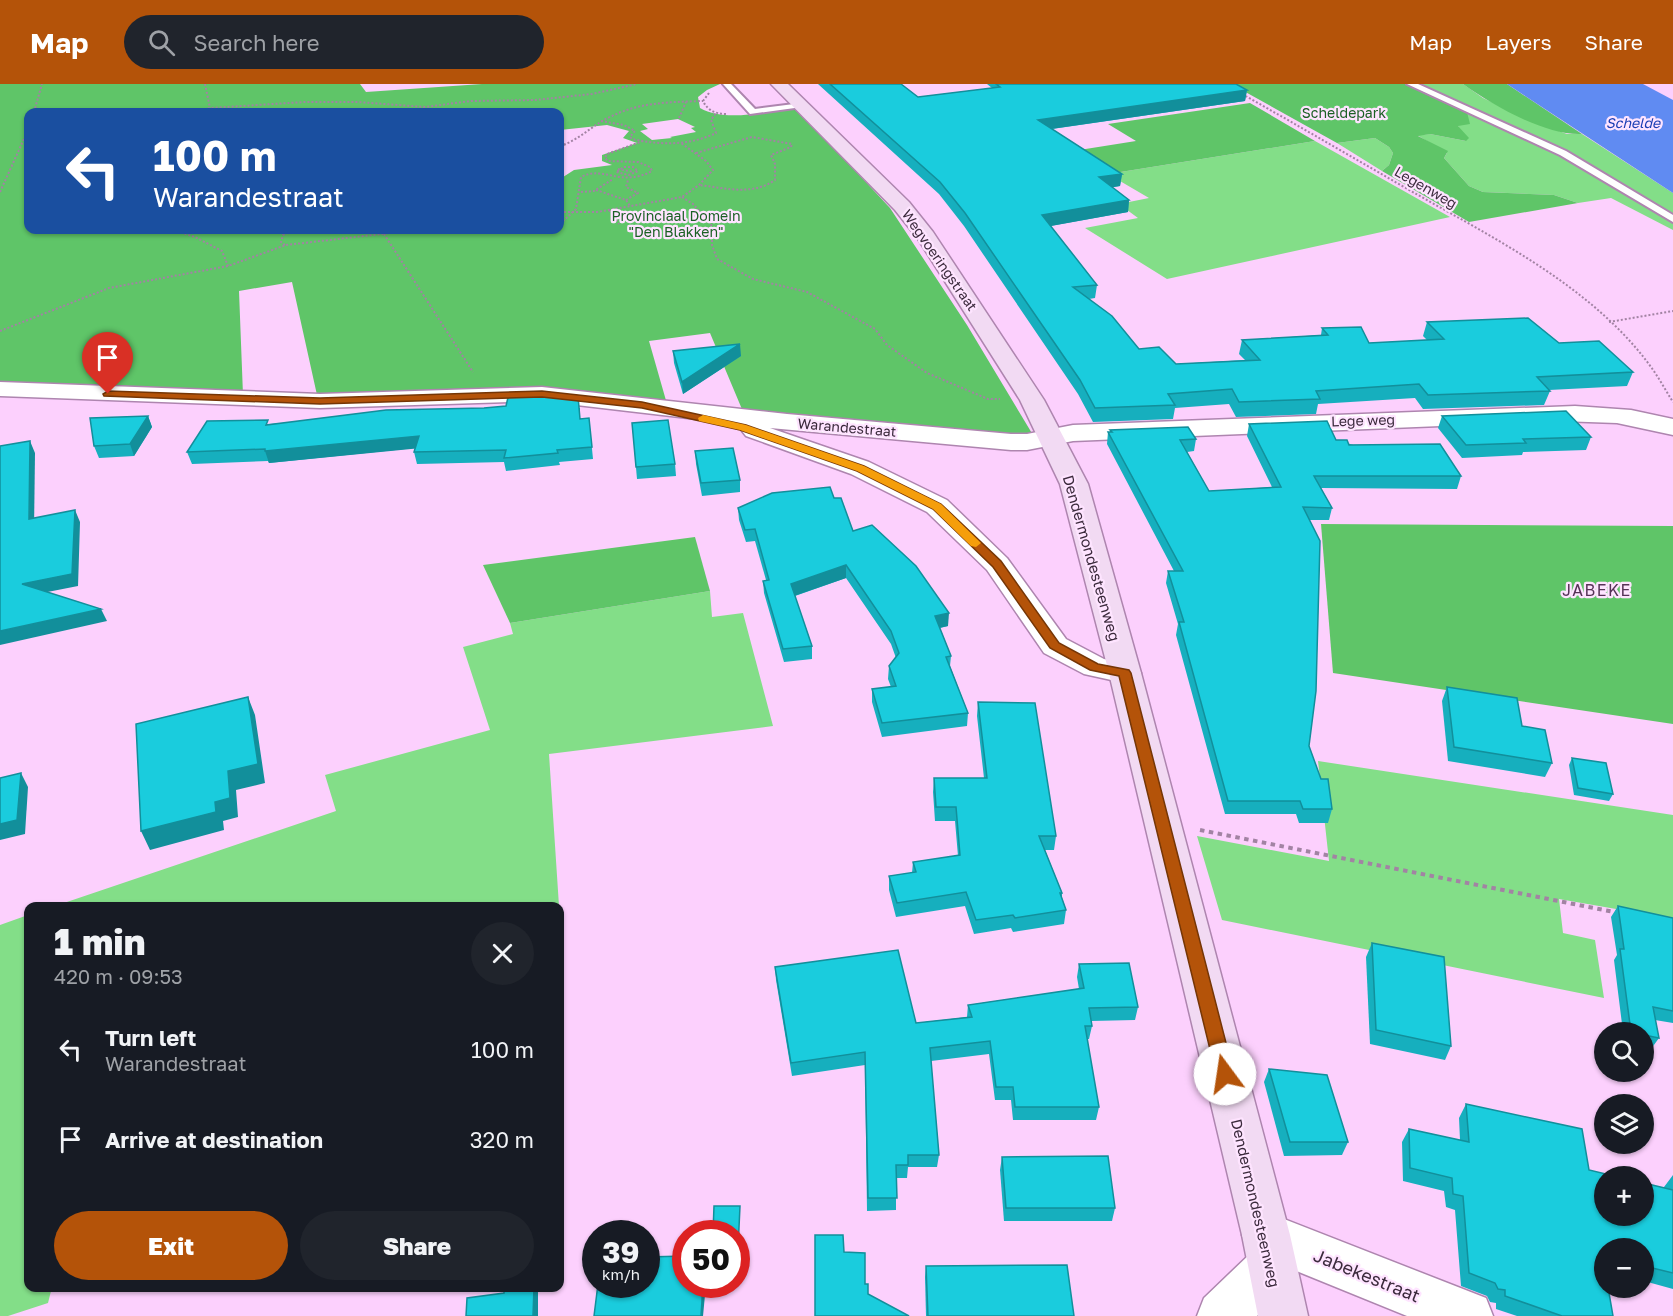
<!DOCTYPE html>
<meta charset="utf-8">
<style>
:root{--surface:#171b24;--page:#20242c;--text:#f1f3f6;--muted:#9ea1a6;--accent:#b45309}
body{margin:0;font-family:"Golos Text",sans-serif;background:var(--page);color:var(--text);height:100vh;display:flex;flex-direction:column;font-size:22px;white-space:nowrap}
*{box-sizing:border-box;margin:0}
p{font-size:20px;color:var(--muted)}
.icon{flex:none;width:33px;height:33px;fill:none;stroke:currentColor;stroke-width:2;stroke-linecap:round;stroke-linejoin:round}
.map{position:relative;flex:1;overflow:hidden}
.details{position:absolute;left:24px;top:818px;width:540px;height:390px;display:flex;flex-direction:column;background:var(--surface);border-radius:12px;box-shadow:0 2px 4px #0004}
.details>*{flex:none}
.guide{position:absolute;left:24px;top:24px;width:540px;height:126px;border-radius:12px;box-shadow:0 2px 4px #0004;background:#1a4fa0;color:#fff;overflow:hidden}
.tools{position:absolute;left:1594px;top:938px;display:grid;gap:12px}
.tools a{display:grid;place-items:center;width:60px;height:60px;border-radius:50%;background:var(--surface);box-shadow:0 2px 4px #0004;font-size:30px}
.speed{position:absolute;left:582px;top:1136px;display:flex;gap:12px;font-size:30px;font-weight:700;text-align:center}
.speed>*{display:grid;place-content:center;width:78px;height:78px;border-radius:50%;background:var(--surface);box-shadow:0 2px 4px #0004;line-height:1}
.speed small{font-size:15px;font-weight:400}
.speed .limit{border:9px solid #d22;background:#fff;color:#111}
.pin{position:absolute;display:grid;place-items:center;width:51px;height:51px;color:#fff;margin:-62px -26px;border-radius:50% 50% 50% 0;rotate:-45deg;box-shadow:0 0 6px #0007}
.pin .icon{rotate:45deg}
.me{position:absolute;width:66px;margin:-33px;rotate:346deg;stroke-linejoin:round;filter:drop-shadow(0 0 4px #0008)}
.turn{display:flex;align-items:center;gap:21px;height:126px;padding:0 30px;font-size:27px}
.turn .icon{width:78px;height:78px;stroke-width:2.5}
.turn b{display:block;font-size:42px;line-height:51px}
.round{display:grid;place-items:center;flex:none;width:63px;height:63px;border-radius:32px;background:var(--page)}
.summary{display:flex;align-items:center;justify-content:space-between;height:102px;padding:0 30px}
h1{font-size:36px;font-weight:800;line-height:45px}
.primary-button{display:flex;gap:12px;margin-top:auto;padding:12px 30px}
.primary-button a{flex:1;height:69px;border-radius:36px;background:var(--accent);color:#fff;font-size:24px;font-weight:800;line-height:69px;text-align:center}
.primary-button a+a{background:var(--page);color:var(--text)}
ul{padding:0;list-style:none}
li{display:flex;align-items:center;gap:18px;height:90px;padding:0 30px}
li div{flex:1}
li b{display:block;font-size:22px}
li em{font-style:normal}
header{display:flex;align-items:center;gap:36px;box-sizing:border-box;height:84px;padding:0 30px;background:var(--accent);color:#fff}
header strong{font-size:28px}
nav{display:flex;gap:33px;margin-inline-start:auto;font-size:21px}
.search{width:420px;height:54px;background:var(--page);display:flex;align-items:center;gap:15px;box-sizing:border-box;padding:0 21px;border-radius:33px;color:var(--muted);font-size:22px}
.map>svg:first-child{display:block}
.green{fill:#83de88}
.forest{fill:#5fc568;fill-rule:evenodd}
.water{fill:#608bf2}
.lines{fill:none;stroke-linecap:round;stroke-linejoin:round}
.service-casing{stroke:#ae85af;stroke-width:4}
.minor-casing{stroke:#ae85af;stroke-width:3}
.secondary-casing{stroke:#ae85af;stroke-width:3}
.path-far1{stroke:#a283a3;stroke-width:2;stroke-dasharray:2 2;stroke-linecap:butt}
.path{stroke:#a283a3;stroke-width:4;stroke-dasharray:4.5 4.5;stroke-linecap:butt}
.service{fill:#fff;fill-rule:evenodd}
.minor{fill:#fff;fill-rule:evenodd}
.secondary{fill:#f2daf3;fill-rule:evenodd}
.wall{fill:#16afbe}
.shaded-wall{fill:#128f9b}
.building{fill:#1accdd;stroke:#128f9b;stroke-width:1.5}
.route{fill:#b45309;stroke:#753606;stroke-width:1.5}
.slow{fill:#f59e0b}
.labels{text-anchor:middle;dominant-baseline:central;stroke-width:4.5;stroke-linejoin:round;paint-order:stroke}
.far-park-label{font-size:14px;fill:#1b6024;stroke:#fee4ff}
.far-water-label{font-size:14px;font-style:italic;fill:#1a3eb4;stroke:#fee4ff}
.far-street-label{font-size:14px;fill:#3b2a3c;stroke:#fee4ff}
.street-label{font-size:15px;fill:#3b2a3c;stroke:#fee4ff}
.neighbourhood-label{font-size:16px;letter-spacing:1.5px;fill:#563257;stroke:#fee4ff}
.near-street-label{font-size:18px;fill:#3b2a3c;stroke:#fee4ff}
</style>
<header>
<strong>Map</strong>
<div class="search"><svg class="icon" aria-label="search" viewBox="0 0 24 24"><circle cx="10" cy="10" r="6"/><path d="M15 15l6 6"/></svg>Search here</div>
<nav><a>Map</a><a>Layers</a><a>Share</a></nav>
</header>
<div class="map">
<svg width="1673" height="1232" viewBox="0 0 1673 1232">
<rect width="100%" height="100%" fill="#fcd0fd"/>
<!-- green -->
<g class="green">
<polygon points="1411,0 1463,0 1483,14 1531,37 1567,50 1582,50 1673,109 1673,146 1611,114 1578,119 1554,111 1483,108 1469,102 1444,74 1447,69 1417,51 1430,50 1466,57 1458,42"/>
<polygon points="1375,54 1389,63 1393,69 1389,81 1382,87 1337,59"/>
<polygon points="1315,57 1450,133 1167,195 1085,144 1138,134 1119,120 1149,114 1108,90"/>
<polygon points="710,507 712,533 743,529 773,642 549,670 559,822 55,822 336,727 325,691 490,646 463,563 513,550 510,539"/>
<polygon points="1318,677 1673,731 1673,835 1559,815 1563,849 1595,856 1604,914 1222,836 1197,752 1329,777"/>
<polygon points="28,831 28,1203 52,1203 48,1219 8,1232 0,1232 0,841"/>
</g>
<!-- forest -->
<g class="forest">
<path d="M 0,0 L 360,0 L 366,8 L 482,0 L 720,0 L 707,6 L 698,13 L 700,24 C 727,39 767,27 796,23 L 890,124 L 967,241 L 1033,351 L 983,354 L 744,330 L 710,249 L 649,257 L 667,320 L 317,311 L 292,198 L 239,207 L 243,311 L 0,301 ZM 28,28 L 560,28 L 560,46 L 607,41 L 629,47 L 623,54 L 637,59 L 602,71 L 602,77 L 612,81 L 574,86 L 560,95 L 560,146 L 28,146 ZM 678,35 L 695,43 L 691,44 L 696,48 L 670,53 L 672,54 L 652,56 L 640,47 L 648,45 L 642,40 Z"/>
<polygon points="1231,0 1411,0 1466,24 1470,40 1458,42 1469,54 1466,57 1430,50 1418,52 1448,67 1444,74 1469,102 1483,108 1554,111 1578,119 1469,138 1382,87 1389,81 1393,69 1389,63 1375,54 1337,59"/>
<path d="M 1463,0 L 1507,0 L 1582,50 C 1546,52 1492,21 1463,0 Z"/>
<polygon points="1250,19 1315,57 1108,90 1073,67 1136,57 1108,40"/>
<polygon points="1321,440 1673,442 1673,640 1333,589"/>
<polygon points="695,453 710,507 510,539 483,481"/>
</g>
<!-- water -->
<polygon class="water" points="1507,0 1643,0 1673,16 1673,109"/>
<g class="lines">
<!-- service casing -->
<g class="service-casing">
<g id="service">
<polygon points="723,0 731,0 755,25 802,19 806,21 802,23 750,30"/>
<polygon points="1407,0 1418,0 1566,67 1673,131 1673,138 1560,71"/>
</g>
</g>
<!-- minor casing -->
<g class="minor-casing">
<g id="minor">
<polygon points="0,298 320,310 542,303 787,330 1011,350 1027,350 1073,341 1575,322 1631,326 1673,335 1673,351 1617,339 1560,337 1073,357 1027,366 1011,366 770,344 869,378 947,416 1007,474 1066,555 1104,575 1136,582 1141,589 1136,596 1125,599 1084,590 1044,569 987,486 927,428 851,390 746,352 742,347 748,341 542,317 320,324 0,312"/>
<polygon points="1266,1128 1486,1214 1493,1232 1407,1232 1294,1186 1288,1200 1257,1232 1197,1232 1204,1214 1252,1168 1249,1167 1242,1151 1249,1135"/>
</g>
</g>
<!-- secondary casing -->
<g class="secondary-casing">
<polygon id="secondary" points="771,0 788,0 909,118 933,148 1044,316 1088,400 1141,589 1290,1151 1308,1232 1258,1232 1242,1151 1109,589 1060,400 1020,316 918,155 895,126"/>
</g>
<!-- path-far1 -->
<g class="path-far1">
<polyline points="205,0 210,24"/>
<path d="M 709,9 L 703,17 C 708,27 716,30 727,30"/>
<path d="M 1242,10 C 1299,42 1355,75 1411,107 C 1495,155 1593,203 1651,283 C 1659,294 1666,307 1673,318"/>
<polyline points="34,28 42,0"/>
<polyline points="188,28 210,24 305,18 358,18 425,23 471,17 535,16 592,10 637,0"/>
<polyline points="416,28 424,24"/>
<polyline points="679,34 686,18"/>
<path d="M 601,37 L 624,41 L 635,47 L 630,53 L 632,55 C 660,61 689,62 716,49 L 711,36 L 716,29"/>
<path d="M 560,62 C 580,56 593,40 612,32 C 640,18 672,18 703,17"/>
<path d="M 696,69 L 752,53 L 792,60 L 791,63 L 771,71 L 775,80 L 775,96 C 752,112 725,104 699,101"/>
<polygon points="624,83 633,83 638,87 629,91 616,88"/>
<polyline points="618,85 634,88"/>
<polyline points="596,106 626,116 630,122"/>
<polyline points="0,108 28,46"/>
<polyline points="581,108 594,107 613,95"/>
<polyline points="682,113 693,120 712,142 712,161 717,175 753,195 807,208 875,245 887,261 927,289 988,315 1000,315"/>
<polyline points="626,116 638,109 626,103 628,96"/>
<polyline points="609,126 619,140"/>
<polyline points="560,128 597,128 682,113 699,101 713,86 706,77 681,59"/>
<path d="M 560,140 L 576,125 L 581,93 C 604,81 620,104 652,87 L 650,83 L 638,78 L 608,77 L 605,74 L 607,70 L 643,57"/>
<polyline points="173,146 195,153 222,167 228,182"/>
<polyline points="530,146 541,149 549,146"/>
<polyline points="384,150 473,288"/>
<polyline points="285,161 281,158 283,151 295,146"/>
<polyline points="1609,238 1673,227"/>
<polyline points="0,247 109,204 228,182 286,161 416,146"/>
</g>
<!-- path -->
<polyline class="path" points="1200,746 1619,829"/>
<!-- service -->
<use href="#service" class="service"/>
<!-- minor -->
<use href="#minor" class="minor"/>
<!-- secondary -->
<use href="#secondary" class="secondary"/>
</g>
<!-- wall -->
<g class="wall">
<polygon points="818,0 901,0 918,13 992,4 987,0 1236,0 1247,6 1245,17 1052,45 1122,90 1120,102 1112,103 1129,116 1128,128 1050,142 1097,201 1095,214 1089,215 1139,265 1176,280 1245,276 1239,270 1242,256 1321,251 1322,244 1369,259 1427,256 1423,252 1427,238 1559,259 1633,288 1627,302 1549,306 1550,307 1544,321 1423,325 1415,314 1318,320 1316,330 1236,333 1229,320 1175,324 1173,335 1093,338 1078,310 964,142 939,110"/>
<polygon points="673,267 741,272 683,310 674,279"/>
<polygon points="484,324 580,324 580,335 589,334 593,375 559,378 560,381 506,387 504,378 417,380 414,368 415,364 269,379 268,377 192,380 187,368 270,340"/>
<polygon points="148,332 152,343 134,372 99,374 94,362"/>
<polygon points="1442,332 1591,353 1586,366 1523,368 1522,371 1462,374 1438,344"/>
<polygon points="632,339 675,380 676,392 637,395"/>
<polygon points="1249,340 1336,356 1461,392 1457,405 1321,404 1332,424 1329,436 1309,436 1309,662 1332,725 1328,739 1299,739 1296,730 1225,730 1176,551 1178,540 1166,499 1168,487 1174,487 1107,360 1108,348 1110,348 1110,346 1196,355 1194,367 1187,368 1209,407 1272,403 1247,352"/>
<polygon points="695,367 740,396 740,408 702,412 696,380"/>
<polygon points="834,414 853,447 948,542 940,544 951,572 950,582 968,629 967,642 882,653 872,618 872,605 891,603 888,595 889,582 896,574 891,560 846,494 795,512 812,562 812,575 784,578 764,509 763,497 766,496 755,457 746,458 739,436 738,424"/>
<polygon points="1447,603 1522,642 1552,679 1545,693 1448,677 1442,617"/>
<polygon points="978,618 1056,752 1054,766 1045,766 1062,809 1062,814 1066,826 1064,840 1013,848 1011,844 974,850 965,822 896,833 889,806 889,792 912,789 913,778 958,772 955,737 935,737 933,708 934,694 984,694 977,632"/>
<polygon points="1572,674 1613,710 1609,717 1574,711 1569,681"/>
<polygon points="1618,822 1673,834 1673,939 1655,936 1659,954 1651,965 1644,963 1644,948 1623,948 1614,876 1617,871 1611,833"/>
<polygon points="1372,859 1451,962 1445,976 1370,960 1366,873"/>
<polygon points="1079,880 1138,923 1135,936 1091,937 1092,942 1089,955 1087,955 1099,1023 1096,1036 1013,1036 1011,1016 995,1016 989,970 931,977 939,1071 937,1083 908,1083 907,1094 896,1094 896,1126 867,1127 865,981 792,992 776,896 775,883 916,939 967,933 968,921 1079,905 1077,893"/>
<polygon points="1269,985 1348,1058 1342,1071 1284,1072 1264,998"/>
<polygon points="1466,1020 1589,1086 1664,1104 1664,1103 1673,1091 1673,1205 1644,1197 1644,1164 1605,1164 1605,1203 1613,1232 1517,1232 1496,1225 1496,1219 1490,1218 1487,1212 1461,1202 1455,1126 1446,1123 1444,1107 1403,1097 1402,1058 1409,1045 1460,1056 1459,1034"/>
<polygon points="1002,1073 1115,1124 1112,1137 1004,1137 1000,1086"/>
<polygon points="926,1182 1074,1232 926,1232 925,1193"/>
</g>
<!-- shaded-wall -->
<g class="shaded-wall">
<polygon points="1247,6 1245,17 1037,47 1038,36"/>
<polygon points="1122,90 1120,102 1097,106 1099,93"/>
<polygon points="1129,116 1128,128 1040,144 1042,131"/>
<polygon points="740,260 741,272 683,310 682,298"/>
<polygon points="148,332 152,343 134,372 130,360"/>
<polygon points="419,352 421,364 269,379 265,367"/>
<polygon points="30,357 35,369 34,447 29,435"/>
<polygon points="75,426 80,438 78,502 27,512 22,500"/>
<polygon points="846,481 846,494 791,513 791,500"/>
<polygon points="101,525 107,537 0,561 0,547"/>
<polygon points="949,529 948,542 934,545 935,532"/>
<polygon points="248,613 255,631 265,699 236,706 238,733 223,737 224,746 150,766 141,747 215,718 228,687"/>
<polygon points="21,689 28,703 25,750 0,756 0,740"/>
<polygon points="703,1200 706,1200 703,1232 701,1232"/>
<polygon points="534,1203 538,1203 538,1232 533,1232"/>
</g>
<!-- building -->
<g class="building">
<polygon points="830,0 901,0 918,13 1000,3 996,0 1236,0 1247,6 1038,36 1122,90 1099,93 1129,116 1042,131 1097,201 1073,203 1112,232 1139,265 1159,263 1176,280 1260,276 1242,256 1328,251 1322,244 1361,243 1369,259 1444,255 1427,238 1528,234 1559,259 1599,257 1633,288 1537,293 1550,307 1428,311 1419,300 1316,307 1320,315 1239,318 1232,305 1168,310 1175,321 1095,324 1080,296 965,129 940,98"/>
<polygon points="740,260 682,298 673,267"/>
<polygon points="540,308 578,312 580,335 589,334 592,363 557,366 558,369 504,374 506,366 414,368 419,352 265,367 265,365 187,368 207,337 268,336 266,341 386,326 484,324 506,322 509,309"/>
<polygon points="1566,327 1591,353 1523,355 1526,359 1466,361 1442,332"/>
<polygon points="148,332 130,360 94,362 90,334"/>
<polygon points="668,336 675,380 636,383 632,339"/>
<polygon points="1327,337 1336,356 1347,356 1349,361 1440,360 1461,392 1314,392 1332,424 1303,423 1320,457 1316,607 1309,662 1321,695 1328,695 1332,725 1303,725 1300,717 1228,717 1179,538 1184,538 1168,487 1183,487 1108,348 1112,348 1110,346 1188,343 1196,355 1180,356 1209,407 1281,403 1249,340"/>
<polygon points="30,357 29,435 75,426 72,490 22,500 101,525 0,547 0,362"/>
<polygon points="733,364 740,396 701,399 695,367"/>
<polygon points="830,403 834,414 841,414 853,447 872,441 916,482 949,529 935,532 951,572 946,573 968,629 882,639 872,605 896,602 889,582 899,569 891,547 846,481 791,500 812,562 783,565 763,497 769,496 755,445 745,446 738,424 772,409"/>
<polygon points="1447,603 1517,614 1522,642 1545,646 1552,679 1454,663"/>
<polygon points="248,613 258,680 228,687 230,714 215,718 216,728 141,747 136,640"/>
<polygon points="978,618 1035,619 1056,752 1039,752 1062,809 1060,809 1066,826 1015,834 1013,831 976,836 966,808 897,819 889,792 916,788 913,778 960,771 956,723 936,723 934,694 987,694"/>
<polygon points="1572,674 1606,679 1613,710 1578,704"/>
<polygon points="21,689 17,736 0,740 0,694"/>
<polygon points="1618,822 1673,834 1673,927 1653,923 1659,954 1644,951 1644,948 1631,948 1620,865 1624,865"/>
<polygon points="1372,859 1444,873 1451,962 1376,946"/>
<polygon points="898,866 916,939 972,933 968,921 1084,904 1079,880 1129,879 1138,923 1089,924 1092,942 1085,942 1099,1023 1015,1023 1013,1003 996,1003 990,957 930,964 939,1071 908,1071 908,1081 896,1081 897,1114 868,1114 865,968 791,979 775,883"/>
<polygon points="1269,985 1327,991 1348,1058 1290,1058"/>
<polygon points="1466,1020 1582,1045 1589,1086 1614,1092 1605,1092 1605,1131 1644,1131 1644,1099 1673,1106 1673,1189 1644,1182 1644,1164 1605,1164 1605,1172 1603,1172 1605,1183 1605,1203 1608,1203 1613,1232 1562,1232 1505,1212 1505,1206 1498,1205 1495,1199 1469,1189 1463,1112 1453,1110 1452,1094 1410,1084 1409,1045 1469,1058"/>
<polygon points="1108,1072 1115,1124 1006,1124 1002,1073"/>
<polygon points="714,1122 740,1122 738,1165 736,1165 736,1149 713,1149"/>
<polygon points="815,1151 843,1151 844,1168 865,1169 865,1200 868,1200 868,1210 909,1232 815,1232"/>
<polygon points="686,1172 686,1200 703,1200 701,1232 594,1232 598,1200 646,1200 646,1173"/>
<polygon points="1067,1181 1074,1232 928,1232 926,1182"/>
<polygon points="504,1203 534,1203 533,1232 466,1232 467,1214 504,1209"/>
</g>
<!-- route -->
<polygon class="route" points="108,307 320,314 542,307 642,318 746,341 864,382 941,420 1001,477 1059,559 1098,580 1129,586 1131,589 1234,990 1232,995 1225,998 1219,995 1216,990 1119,592 1090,586 1050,564 993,483 933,425 857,387 740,346 642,324 542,313 320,320 104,312 103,310"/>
<!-- slow -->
<polygon class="slow" points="703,331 746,341 864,382 941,420 981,459 976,463 971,462 933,425 857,387 740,346 699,337 698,334"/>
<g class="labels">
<!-- far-park labels -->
<g class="far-park-label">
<text x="1344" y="28">Scheldepark</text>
<text x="676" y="131">Provinciaal Domein<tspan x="676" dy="16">"Den Blakken"</tspan></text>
</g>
<!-- far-water labels -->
<g class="far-water-label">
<text x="1633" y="38">Schelde</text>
</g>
<!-- far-street labels -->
<g class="far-street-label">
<text transform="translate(1426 103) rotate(30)">Legenweg</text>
<text transform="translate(940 176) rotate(55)">Wegvoeringstraat</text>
<text transform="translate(1363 336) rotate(-2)">Lege weg</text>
<text transform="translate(847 343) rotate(5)">Warandestraat</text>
</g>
<!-- street labels -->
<g class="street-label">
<text transform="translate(1092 474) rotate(74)">Dendermondesteenweg</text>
<text transform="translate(1256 1119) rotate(77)">Dendermondesteenweg</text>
</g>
<!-- neighbourhood labels -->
<g class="neighbourhood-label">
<text x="1597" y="506">JABEKE</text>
</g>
<!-- near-street labels -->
<g class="near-street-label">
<text transform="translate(1367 1191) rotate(22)">Jabekestraat</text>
</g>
</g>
</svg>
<div class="tools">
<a><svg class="icon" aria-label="search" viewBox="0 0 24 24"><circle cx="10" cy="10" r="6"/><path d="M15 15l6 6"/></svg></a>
<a><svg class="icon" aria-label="layers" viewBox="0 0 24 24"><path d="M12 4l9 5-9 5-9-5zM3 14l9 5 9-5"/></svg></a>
<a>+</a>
<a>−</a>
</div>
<div class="speed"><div>39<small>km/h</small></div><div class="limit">50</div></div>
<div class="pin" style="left:108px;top:310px;background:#d93025"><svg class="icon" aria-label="arrive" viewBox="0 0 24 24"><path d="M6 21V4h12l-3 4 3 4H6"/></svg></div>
<svg class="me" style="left:1225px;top:990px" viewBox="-20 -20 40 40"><circle r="19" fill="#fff"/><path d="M0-13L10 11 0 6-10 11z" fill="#b45309"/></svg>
<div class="guide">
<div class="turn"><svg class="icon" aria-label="left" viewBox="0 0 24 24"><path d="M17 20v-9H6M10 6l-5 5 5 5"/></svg><div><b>100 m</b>Warandestraat</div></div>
</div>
<section class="details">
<div class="summary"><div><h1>1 min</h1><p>420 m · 09:53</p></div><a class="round"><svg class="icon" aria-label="close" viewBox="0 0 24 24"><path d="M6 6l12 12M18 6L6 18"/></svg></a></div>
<ul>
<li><svg class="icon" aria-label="left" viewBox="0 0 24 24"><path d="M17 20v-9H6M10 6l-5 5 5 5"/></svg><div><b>Turn left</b><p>Warandestraat</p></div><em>100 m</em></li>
<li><svg class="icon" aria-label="arrive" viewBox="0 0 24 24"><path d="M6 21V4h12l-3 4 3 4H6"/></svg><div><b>Arrive at destination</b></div><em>320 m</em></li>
</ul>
<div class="primary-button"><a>Exit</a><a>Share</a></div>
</section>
</div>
